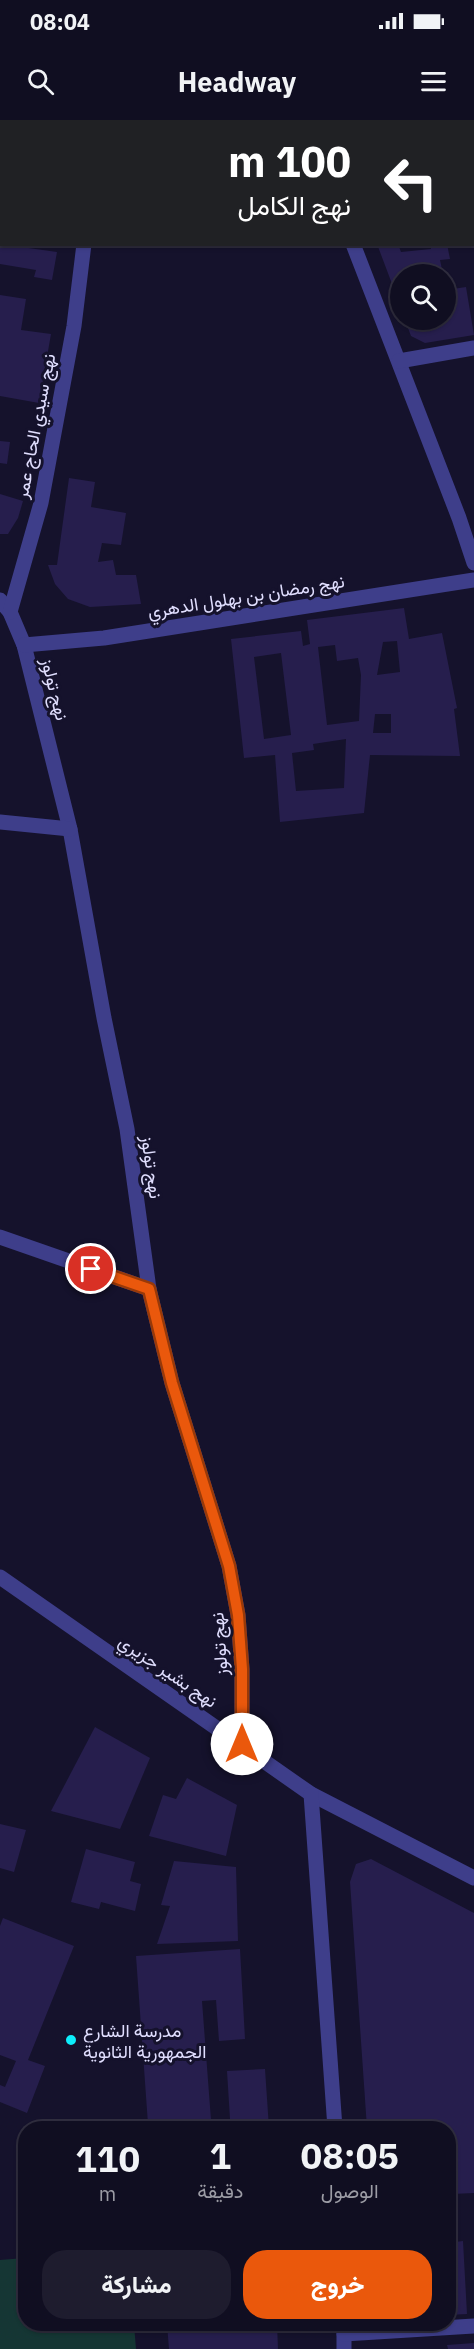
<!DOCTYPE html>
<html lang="ar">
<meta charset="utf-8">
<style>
:root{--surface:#100e21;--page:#1e1c2e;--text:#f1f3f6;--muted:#9c9ca5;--line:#302e3f;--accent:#ea580c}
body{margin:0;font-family:"IBM Plex Sans",Vazirmatn,sans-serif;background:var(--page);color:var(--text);direction:rtl;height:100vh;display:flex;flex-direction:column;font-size:22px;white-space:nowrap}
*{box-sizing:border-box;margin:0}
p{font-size:20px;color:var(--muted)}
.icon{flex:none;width:33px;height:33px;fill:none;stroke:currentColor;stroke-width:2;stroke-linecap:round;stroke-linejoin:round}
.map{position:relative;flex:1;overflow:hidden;direction:ltr}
.sheet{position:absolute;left:18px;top:2001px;width:438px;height:210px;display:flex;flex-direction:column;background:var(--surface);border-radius:24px;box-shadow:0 2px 4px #0004,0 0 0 2px var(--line);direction:rtl}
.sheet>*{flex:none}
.hud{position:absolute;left:0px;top:0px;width:474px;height:126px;box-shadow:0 2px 4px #0004,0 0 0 2px var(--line);direction:rtl;background:#202124;color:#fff;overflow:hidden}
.tools{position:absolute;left:390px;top:144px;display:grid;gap:12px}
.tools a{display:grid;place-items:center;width:66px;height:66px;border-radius:50%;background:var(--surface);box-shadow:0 2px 4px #0004,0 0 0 2px var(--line);font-size:30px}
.pin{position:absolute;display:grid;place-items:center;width:51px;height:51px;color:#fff;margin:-26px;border:3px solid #fff;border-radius:50%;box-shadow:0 2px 6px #0007}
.me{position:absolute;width:66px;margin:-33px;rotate:0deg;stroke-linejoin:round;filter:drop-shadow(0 0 4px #0008)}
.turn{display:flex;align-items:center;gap:21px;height:126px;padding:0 24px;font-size:27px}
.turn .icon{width:78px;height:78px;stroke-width:2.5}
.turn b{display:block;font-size:42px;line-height:51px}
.eta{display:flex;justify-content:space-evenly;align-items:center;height:102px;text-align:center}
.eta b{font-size:36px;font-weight:800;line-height:42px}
.cta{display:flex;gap:12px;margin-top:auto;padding:12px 24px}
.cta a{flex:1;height:69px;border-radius:24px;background:var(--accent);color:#fff;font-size:24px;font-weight:800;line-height:69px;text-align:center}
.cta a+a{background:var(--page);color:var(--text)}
.status{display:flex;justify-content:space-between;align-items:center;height:42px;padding:0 30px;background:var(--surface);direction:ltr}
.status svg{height:16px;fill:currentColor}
header{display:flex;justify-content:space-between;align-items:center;height:78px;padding:0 24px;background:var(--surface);font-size:27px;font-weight:800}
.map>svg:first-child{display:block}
.green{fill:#153634}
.building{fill:#261e4d;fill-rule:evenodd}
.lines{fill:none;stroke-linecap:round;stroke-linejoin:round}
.minor{stroke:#3e3e8a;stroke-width:15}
.route-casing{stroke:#983908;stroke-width:15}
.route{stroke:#ea580c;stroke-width:10}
.poi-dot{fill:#0dedfb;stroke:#15122c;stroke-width:2}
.labels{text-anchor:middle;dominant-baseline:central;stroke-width:6;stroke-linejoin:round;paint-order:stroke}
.street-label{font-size:18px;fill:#e0defe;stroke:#15122c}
.poi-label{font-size:18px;fill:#e0defe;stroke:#15122c;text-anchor:start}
</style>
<div class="status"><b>08:04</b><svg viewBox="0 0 49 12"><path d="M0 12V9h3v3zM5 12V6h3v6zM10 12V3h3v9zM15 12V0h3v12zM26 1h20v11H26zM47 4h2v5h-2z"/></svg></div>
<header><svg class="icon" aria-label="menu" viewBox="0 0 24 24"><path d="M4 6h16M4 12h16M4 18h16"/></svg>Headway<svg class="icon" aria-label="search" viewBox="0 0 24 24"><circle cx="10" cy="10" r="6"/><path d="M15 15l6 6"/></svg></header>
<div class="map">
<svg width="474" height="2229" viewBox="0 0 474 2229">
<rect width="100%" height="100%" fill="#15122c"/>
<!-- green -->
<polygon class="green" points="25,2138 26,2204 134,2204 136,2229 0,2229 0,2140"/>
<!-- building -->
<g class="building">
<polygon points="0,124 57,132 52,160 34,157 36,150 0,144"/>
<polygon points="377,124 398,124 401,132 431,129 430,124 447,124 450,139 440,140 443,154 400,154 400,185"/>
<polygon points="466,167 474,215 425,223 411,216 405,200 446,200 446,170"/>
<polygon points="0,175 26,179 21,210 51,214 39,283 0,276"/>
<polygon points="0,321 10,322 7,344 0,343"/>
<polygon points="69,358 95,362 91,387 126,393 121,425 102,423 98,442 113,440 116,455 136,455 141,484 90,487 68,479 55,464 48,445 57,445"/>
<polygon points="0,374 23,381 18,398 8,414 0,414"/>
<path d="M 404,488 L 409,519 L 442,513 L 457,588 L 454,589 L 460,636 L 370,635 L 364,693 L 280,702 L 275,635 L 244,638 L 231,519 L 301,511 L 303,526 L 310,524 L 307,500 ZM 397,521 L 400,552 L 377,555 L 383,522 ZM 335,525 L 337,541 L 358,538 L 361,555 L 359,601 L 327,605 L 318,527 ZM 281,533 L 291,615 L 264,619 L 254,537 ZM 375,594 L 391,594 L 391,613 L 373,613 ZM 346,619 L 344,668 L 296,671 L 292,633 L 314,630 L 313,624 Z"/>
<polygon points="95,1607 150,1638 120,1709 51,1691"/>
<polygon points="187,1658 237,1685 226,1736 149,1716 163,1675 176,1679"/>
<polygon points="0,1704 26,1710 14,1752 0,1748"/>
<polygon points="86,1729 135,1742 130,1761 141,1764 135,1791 101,1782 99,1789 71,1782"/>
<polygon points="371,1739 474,1793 474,2073 452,2074 455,2122 463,2121 467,2194 448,2195 448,2008 367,2008 350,1762 356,1744"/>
<polygon points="174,1741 236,1747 238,1821 157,1824 170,1786 161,1785"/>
<polygon points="3,1798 74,1826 28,1940 45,1946 27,1993 0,1982 0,1965 5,1967 16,1941 0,1935 0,1806"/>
<polygon points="240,1829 245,1919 219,1921 216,1880 202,1881 211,2000 230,1999 227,1951 265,1949 269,2008 159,2008 159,2004 148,2004 136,1836"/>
<polygon points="167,2204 277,2204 278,2229 169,2229"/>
<polygon points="474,2223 474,2229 448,2229 447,2225"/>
</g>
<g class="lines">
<!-- minor -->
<g class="minor">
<polyline points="308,0 308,2"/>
<polyline points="100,2 100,0"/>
<polyline points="472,42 474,42"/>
<polyline points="353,124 459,398 474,443"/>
<polyline points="399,241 474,228"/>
<polyline points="0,480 10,492 24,525 70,709 104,898 127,1009 149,1169 172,1263 229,1446 238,1495 242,1549 242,1624"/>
<polyline points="10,492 41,383 74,206 84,124"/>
<polyline points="24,525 104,518 474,460"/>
<polyline points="0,702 70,709"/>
<polyline points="0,1117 149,1169"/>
<polyline points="0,1457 311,1674 474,1758"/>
<polyline points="311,1674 335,2008"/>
<polyline points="344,2204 344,2229"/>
<polyline points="344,2214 474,2206"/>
</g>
</g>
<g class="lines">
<!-- route casing -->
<g class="route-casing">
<polyline id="route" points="91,1149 149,1169 172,1263 229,1446 238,1495 242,1549 242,1624"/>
</g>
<!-- route -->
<use href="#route" class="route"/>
</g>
<!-- markers -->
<circle class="poi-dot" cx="71" cy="1920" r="6"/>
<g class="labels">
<!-- street labels -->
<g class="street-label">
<text transform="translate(35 306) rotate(-79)">نهج سيدي الحاج عمر</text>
<text transform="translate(246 476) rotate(-9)">نهج رمضان بن بهلول الدهري</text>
<text transform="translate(55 569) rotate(76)">نهج تولوز</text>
<text transform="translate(152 1047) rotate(82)">نهج تولوز</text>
<text transform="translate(219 1524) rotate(-94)">نهج تولوز</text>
<text transform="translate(168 1551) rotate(34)">نهج بشير جزيري</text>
</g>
<!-- poi labels -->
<g class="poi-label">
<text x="83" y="1910">مدرسة الشارع<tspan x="83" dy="21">الجمهورية الثانوية</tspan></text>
</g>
</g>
</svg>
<div class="tools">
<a><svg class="icon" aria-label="search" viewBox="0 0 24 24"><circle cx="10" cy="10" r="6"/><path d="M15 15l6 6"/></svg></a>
</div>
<div class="pin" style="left:91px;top:1149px;background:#d93025"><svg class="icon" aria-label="arrive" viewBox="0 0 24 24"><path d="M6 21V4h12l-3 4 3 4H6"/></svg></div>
<svg class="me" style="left:242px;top:1624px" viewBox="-20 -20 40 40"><circle r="19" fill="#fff"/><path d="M0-13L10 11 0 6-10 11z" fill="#ea580c"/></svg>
<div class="hud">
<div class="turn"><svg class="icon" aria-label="left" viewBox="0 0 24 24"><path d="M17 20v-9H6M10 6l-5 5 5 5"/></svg><div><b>100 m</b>نهج الكامل</div></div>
</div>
<section class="sheet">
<div class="eta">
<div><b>08:05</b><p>الوصول</p></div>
<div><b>1</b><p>دقيقة</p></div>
<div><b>110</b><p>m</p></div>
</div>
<div class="cta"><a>خروج</a><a>مشاركة</a></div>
</section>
</div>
